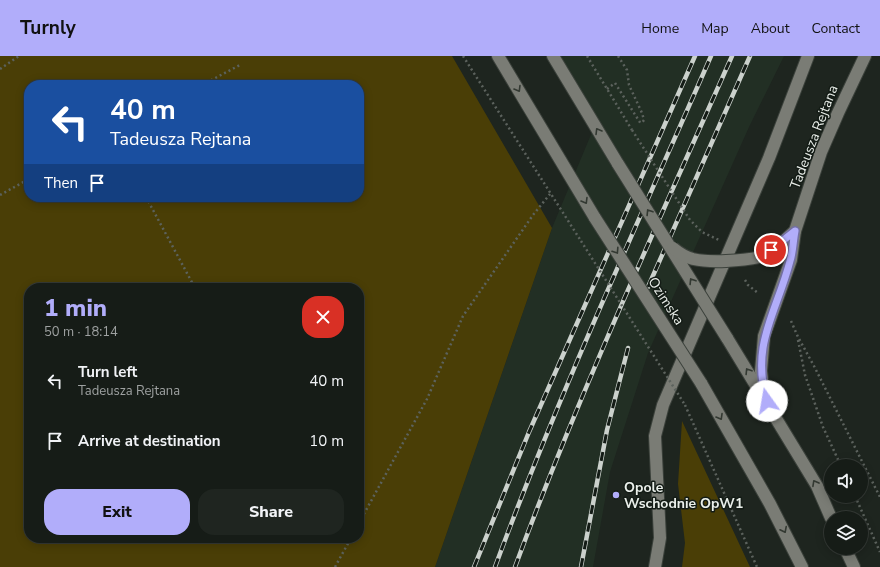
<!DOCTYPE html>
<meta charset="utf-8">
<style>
:root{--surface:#161c17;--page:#1f2520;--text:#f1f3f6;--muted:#9ea1a1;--line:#353a36;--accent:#b1adfa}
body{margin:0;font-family:"Nunito Sans",sans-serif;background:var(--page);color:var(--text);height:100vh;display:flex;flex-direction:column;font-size:15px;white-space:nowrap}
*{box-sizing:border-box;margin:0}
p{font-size:13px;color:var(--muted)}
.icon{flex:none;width:22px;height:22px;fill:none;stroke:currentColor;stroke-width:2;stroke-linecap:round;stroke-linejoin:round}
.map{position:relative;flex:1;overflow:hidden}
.sheet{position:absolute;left:24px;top:227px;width:340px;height:260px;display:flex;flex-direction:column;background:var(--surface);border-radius:16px;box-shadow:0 2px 10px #0003,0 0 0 1px var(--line)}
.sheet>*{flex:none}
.guide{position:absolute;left:24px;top:24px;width:340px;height:122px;border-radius:16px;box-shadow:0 2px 10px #0003,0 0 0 1px var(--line);background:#1a4fa0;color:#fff;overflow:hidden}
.controls{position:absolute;left:824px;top:403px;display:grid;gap:8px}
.controls a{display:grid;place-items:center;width:44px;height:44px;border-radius:50%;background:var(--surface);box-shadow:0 2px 10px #0003,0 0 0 1px var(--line);font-size:20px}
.pin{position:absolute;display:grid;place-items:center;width:34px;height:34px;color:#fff;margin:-17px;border:2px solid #fff;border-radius:50%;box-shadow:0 1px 4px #0007}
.me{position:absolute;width:44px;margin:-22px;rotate:347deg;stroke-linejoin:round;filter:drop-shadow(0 0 3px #0008)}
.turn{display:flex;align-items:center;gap:14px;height:84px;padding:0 20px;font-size:18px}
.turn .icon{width:52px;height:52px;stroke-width:2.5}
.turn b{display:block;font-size:28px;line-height:34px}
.then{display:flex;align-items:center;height:38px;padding:0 20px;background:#0003;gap:8px;font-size:15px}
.round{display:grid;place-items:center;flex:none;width:42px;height:42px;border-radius:16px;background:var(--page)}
.head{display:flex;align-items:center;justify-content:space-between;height:68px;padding:0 20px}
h1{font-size:24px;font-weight:800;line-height:30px;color:var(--accent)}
.cta{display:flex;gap:8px;margin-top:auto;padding:8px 20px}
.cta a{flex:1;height:46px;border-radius:16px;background:var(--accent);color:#111;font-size:16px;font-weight:800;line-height:46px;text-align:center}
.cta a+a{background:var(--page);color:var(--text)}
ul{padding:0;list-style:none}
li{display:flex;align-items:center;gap:12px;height:60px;padding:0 20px}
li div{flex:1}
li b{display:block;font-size:15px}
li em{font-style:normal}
header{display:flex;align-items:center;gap:24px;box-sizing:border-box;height:56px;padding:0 20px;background:var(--accent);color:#111}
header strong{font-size:19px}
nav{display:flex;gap:22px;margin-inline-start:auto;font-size:14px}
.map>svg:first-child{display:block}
.built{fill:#222f24}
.green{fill:#4a3e06;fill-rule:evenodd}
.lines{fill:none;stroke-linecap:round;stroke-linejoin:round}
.secondary-casing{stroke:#3b413b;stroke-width:14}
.path{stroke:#5c625d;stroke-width:2.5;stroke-dasharray:2 3;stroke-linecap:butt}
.secondary{stroke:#7a7c75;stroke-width:12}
.rail-casing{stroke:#cbd1cc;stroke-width:4.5}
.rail{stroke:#141c16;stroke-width:3;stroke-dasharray:9;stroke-linecap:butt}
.secondary-bridge-casing{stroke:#3b413b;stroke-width:14;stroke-linecap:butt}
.path-bridge{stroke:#5c625d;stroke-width:2.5;stroke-dasharray:2 3;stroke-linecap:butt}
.secondary-bridge{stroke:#7a7c75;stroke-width:12}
.oneway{stroke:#333932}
.route-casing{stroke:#7370a2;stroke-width:10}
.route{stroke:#b1adfa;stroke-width:7}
.poi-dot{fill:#b1adfa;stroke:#141c16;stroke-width:1.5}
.labels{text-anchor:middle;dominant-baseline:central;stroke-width:3;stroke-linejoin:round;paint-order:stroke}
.street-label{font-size:14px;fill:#eaefea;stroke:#141c16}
.poi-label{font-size:14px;font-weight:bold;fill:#eaefea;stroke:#141c16;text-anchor:start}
</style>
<header>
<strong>Turnly</strong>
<nav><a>Home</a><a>Map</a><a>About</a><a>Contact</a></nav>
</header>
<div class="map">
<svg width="880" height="511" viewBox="0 0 880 511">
<rect width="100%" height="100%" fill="#1e251f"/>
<!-- built -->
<polygon class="built" points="553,0 784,0 749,71 648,297 610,416 593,511 435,511 552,172 595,69"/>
<!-- green -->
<g class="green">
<path d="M 0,0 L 452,0 L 552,172 L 435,511 L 0,511 ZM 29,29 L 359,29 L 359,141 L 29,141 ZM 29,232 L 359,232 L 359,482 L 29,482 Z"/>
<polygon points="682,365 750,511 682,511 685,487 678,428"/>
</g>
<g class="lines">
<!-- secondary casing -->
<g class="secondary-casing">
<g id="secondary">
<polyline points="498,0 595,162"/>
<polyline points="553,0 618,108"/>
<polyline points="760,201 784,185 795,175"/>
<polyline points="727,282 817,430 831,462"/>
<polyline points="701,327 770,448 802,511"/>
<polyline points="767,345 763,332 761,315 764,280 791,204 795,175 821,96 838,57 865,0"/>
<polyline points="845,492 854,511"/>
<polyline points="655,511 660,482 655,380 663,349 769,102 808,0"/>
</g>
</g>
<!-- path -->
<g class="path">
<polyline points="463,0 581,185"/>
<polyline points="587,0 632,74"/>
<polyline points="618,0 627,14 629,29 642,57 644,64 641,68"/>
<polyline points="0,13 19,0"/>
<polyline points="202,29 240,9"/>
<polyline points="607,33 615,27 641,68"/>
<polyline points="0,139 29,123"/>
<polyline points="146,141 195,232"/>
<polyline points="745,224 748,229 758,237"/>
<polyline points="791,265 798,281 814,310 880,441"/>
<polyline points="798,284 805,319 823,371 841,410"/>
<polyline points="685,349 757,511"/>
<polyline points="855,440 880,496"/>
<polyline points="359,467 427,343 463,260 533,159 550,138"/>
<polyline points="335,511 351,482"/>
</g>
<!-- secondary -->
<use href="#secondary" class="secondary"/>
<!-- rail casing -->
<g class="rail-casing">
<g id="rail">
<polyline points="648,231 750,0"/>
<polyline points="474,511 529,376 695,0"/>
<path d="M 495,511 C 559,337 637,169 711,0"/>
<path d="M 515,511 C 579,337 657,169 732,0"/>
<polyline points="581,511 607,374 628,292"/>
</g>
</g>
<!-- rail -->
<use href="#rail" class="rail"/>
<!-- secondary-bridge casing -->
<g class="secondary-bridge-casing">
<g id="secondary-bridge">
<polyline points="618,108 727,282"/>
<polyline points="595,162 701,327"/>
<path d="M 673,192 C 679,197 685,201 693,203 C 711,207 741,205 760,201"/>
</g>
</g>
<!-- path-bridge -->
<g class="path-bridge">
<polyline points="632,74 690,164 702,176 719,184"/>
<polyline points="581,185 685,349"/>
</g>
<!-- secondary-bridge -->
<use href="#secondary-bridge" class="secondary-bridge"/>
</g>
<!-- one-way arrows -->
<defs><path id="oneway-chevron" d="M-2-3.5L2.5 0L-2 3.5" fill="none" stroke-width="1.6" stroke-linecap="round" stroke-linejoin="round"/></defs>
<g class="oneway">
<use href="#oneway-chevron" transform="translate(518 33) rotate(59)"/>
<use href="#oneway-chevron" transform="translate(598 75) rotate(-121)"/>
<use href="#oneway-chevron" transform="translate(585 145) rotate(59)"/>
<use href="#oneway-chevron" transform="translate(649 156) rotate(-122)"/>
<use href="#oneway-chevron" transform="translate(616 195) rotate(57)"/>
<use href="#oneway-chevron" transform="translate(692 225) rotate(-122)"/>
<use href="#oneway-chevron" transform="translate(748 315) rotate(-122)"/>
<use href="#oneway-chevron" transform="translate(720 361) rotate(60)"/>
<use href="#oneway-chevron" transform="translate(815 427) rotate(-119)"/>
<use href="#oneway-chevron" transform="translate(784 474) rotate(63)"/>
</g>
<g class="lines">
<!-- route casing -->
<g class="route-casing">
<path id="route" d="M 767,345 C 750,289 777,256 790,205 C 793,196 793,185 795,175 L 771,194"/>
</g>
<!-- route -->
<use href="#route" class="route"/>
</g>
<!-- markers -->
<circle class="poi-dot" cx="616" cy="439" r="4"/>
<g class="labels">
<!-- street labels -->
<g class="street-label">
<text transform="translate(814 81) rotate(-69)">Tadeusza Rejtana</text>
<text transform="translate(666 245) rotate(57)">Ozimska</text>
</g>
<!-- poi labels -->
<g class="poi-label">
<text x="624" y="431">Opole<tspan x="624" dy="16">Wschodnie OpW1</tspan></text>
</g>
</g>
</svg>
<div class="controls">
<a><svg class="icon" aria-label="sound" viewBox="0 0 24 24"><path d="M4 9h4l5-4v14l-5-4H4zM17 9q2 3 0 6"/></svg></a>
<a><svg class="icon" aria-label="layers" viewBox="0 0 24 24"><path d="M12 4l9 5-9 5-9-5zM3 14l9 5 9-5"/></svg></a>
</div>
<div class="pin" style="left:771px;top:194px;background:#d93025"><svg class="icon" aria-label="arrive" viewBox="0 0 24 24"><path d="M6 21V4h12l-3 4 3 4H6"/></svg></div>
<svg class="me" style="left:767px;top:345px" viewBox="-20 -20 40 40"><circle r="19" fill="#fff"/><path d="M0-13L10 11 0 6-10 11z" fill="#b1adfa"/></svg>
<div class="guide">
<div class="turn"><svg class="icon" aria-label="left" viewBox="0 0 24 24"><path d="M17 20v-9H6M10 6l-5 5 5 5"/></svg><div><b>40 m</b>Tadeusza Rejtana</div></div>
<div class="then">Then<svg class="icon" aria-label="arrive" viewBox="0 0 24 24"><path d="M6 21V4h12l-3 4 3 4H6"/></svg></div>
</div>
<section class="sheet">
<div class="head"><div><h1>1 min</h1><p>50 m · 18:14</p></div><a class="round" style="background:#d93025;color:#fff"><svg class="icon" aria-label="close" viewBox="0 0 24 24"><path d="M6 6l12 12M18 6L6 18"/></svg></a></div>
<ul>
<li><svg class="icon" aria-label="left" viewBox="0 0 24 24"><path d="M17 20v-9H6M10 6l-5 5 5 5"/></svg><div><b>Turn left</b><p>Tadeusza Rejtana</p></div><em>40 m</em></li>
<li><svg class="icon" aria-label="arrive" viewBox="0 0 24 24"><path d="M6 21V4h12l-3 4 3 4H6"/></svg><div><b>Arrive at destination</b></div><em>10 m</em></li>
</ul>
<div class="cta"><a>Exit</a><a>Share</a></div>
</section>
</div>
